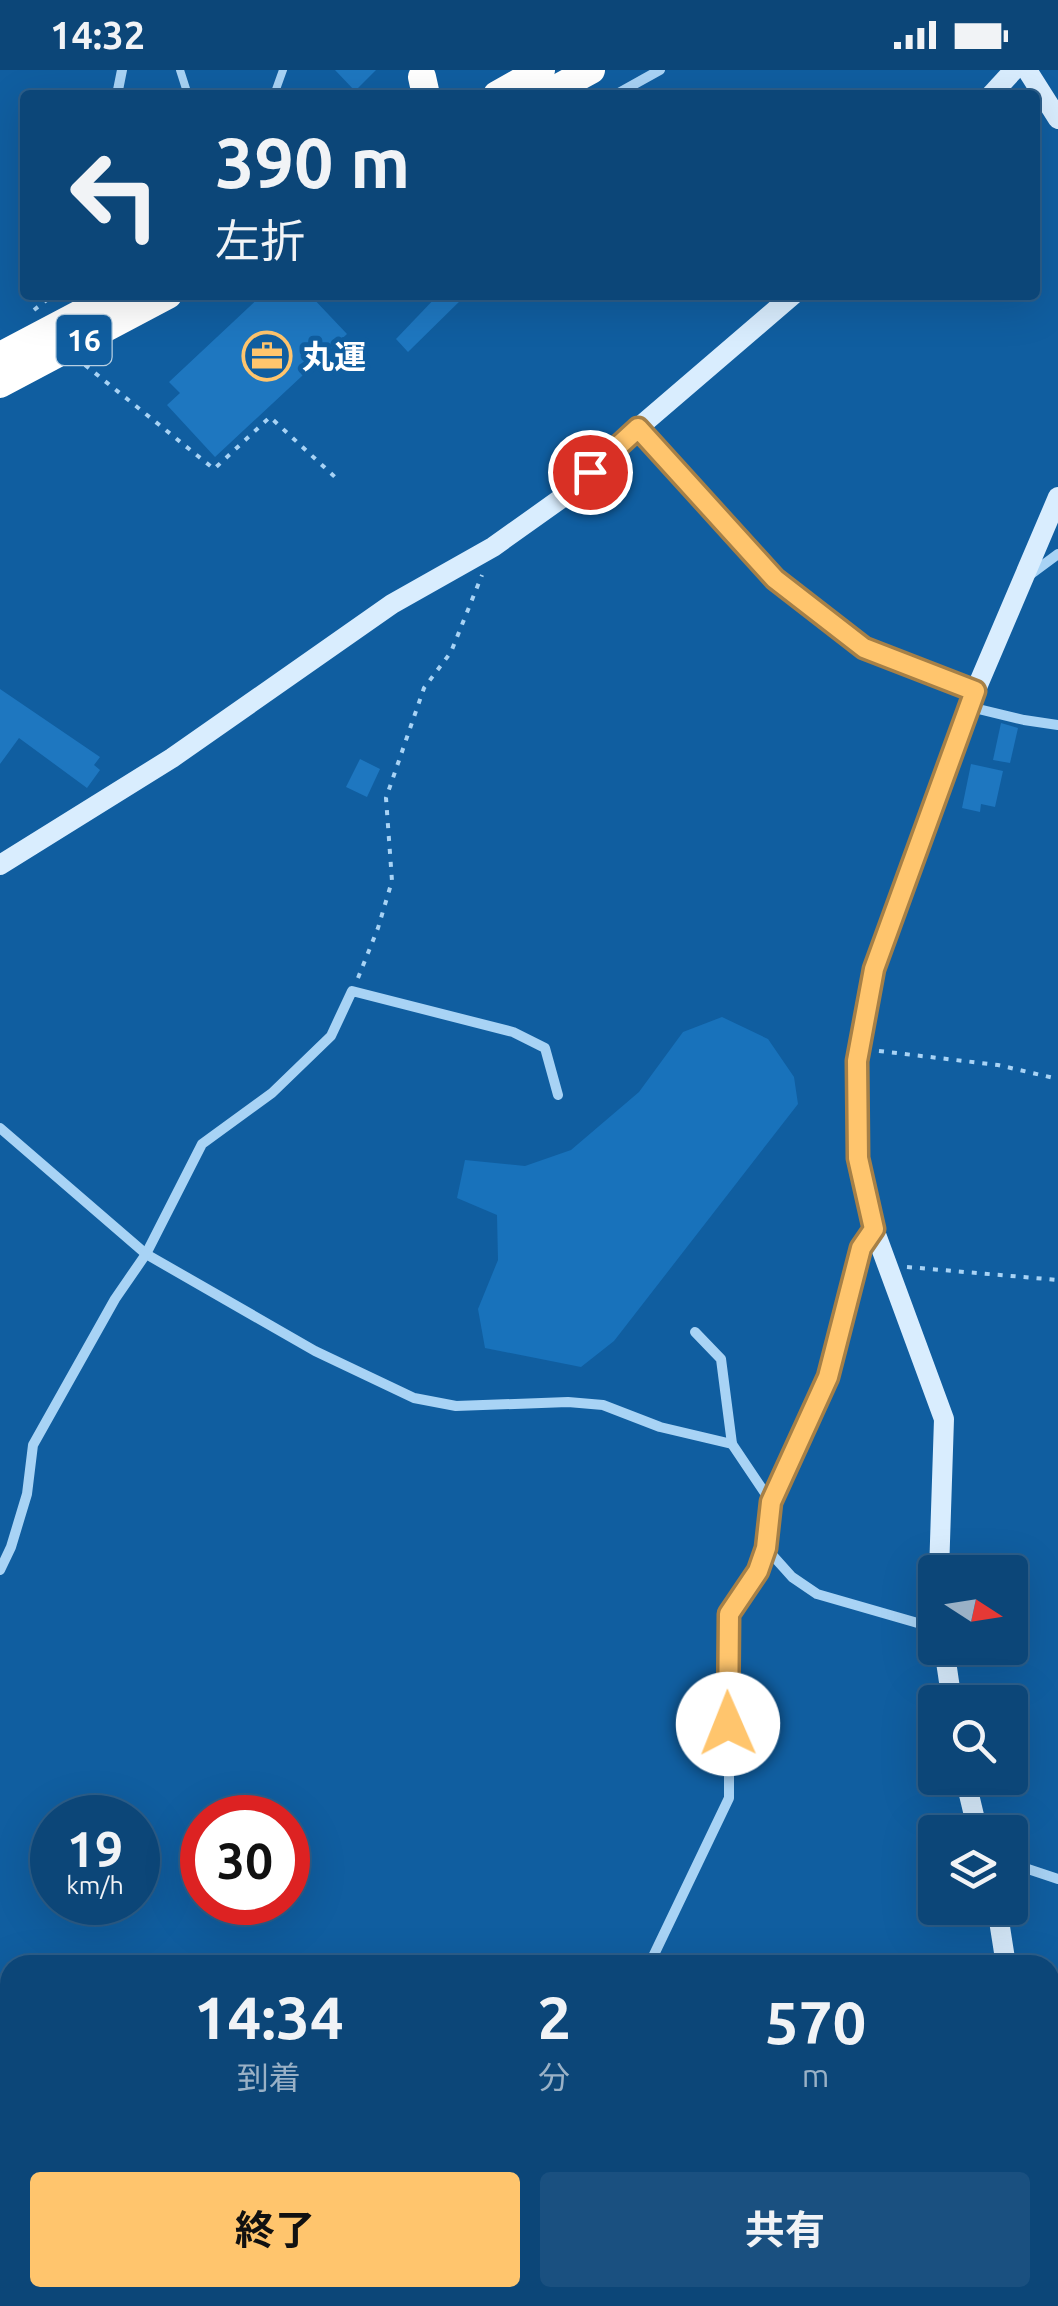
<!DOCTYPE html>
<html lang="ja">
<meta charset="utf-8">
<style>
:root{--surface:#0c4678;--page:#1a5080;--text:#f1f3f6;--muted:#9ab1c6;--line:#2c5e8a;--accent:#ffc56d}
body{margin:0;font-family:Ubuntu,"Noto Sans JP",sans-serif;background:var(--page);color:var(--text);height:100vh;display:flex;flex-direction:column;font-size:38px;white-space:nowrap}
*{box-sizing:border-box;margin:0}
p{font-size:32px;color:var(--muted)}
.icon{flex:none;width:55px;height:55px;fill:none;stroke:currentColor;stroke-width:2;stroke-linecap:round;stroke-linejoin:round}
.map{position:relative;flex:1;overflow:hidden}
.details{position:absolute;left:0px;top:1885px;width:1060px;height:352px;display:flex;flex-direction:column;background:var(--surface);border-radius:30px 30px 0 0;box-shadow:0 10px 40px #0002,0 0 0 2px var(--line)}
.details>*{flex:none}
.banner{position:absolute;left:20px;top:20px;width:1020px;height:210px;border-radius:10px;box-shadow:0 10px 40px #0002,0 0 0 2px var(--line);background:#0c4678;color:var(--text);overflow:hidden}
.needle{width:65px;rotate:102deg}
.controls{position:absolute;left:918px;top:1485px;display:grid;gap:20px}
.controls a{display:grid;place-items:center;width:110px;height:110px;border-radius:10px;background:var(--surface);box-shadow:0 10px 40px #0002,0 0 0 2px var(--line);font-size:50px}
.speed{position:absolute;left:30px;top:1725px;display:flex;gap:20px;font-size:50px;font-weight:700;text-align:center}
.speed>*{display:grid;place-content:center;width:130px;height:130px;border-radius:50%;background:var(--surface);box-shadow:0 10px 40px #0002,0 0 0 2px var(--line);line-height:1}
.speed small{font-size:25px;font-weight:400}
.speed .limit{border:15px solid #d22;background:#fff;color:#111}
.pin{position:absolute;display:grid;place-items:center;width:85px;height:85px;color:#fff;margin:-42px;border:5px solid #fff;border-radius:50%;box-shadow:0 2px 10px #0007}
.me{position:absolute;width:110px;margin:-55px;rotate:359deg;stroke-linejoin:round;filter:drop-shadow(0 0 8px #0008)}
.turn{display:flex;align-items:center;gap:35px;height:210px;padding:0 30px;font-size:45px}
.turn .icon{width:130px;height:130px;stroke-width:2.5}
.turn b{display:block;font-size:70px;line-height:85px}
.eta{display:flex;justify-content:space-evenly;align-items:center;height:170px;text-align:center}
.eta b{font-size:60px;font-weight:700;line-height:70px}
.button{display:flex;gap:20px;margin-top:auto;padding:20px 30px}
.button a{flex:1;height:115px;border-radius:10px;background:var(--accent);color:#111;font-size:40px;font-weight:700;line-height:115px;text-align:center}
.button a+a{background:var(--page);color:var(--text)}
.status{display:flex;justify-content:space-between;align-items:center;height:70px;padding:0 50px;background:var(--surface);direction:ltr}
.status svg{height:28px;fill:currentColor}
.map>svg:first-child{display:block}
.green{fill:#1872bb}
.building{fill:#1e77c0}
.lines{fill:none;stroke-linecap:round;stroke-linejoin:round}
.path{stroke:#a8d3f5;stroke-width:4;stroke-dasharray:5 8;stroke-linecap:butt}
.lane{stroke:#a8d3f5;stroke-width:8}
.street{stroke:#a8d3f5;stroke-width:10}
.secondary{stroke:#d9edfe;stroke-width:20}
.highway{stroke:#fff;stroke-width:28}
.route-casing{stroke:#a68047;stroke-width:25}
.route{stroke:#ffc56d;stroke-width:18}
.labels{text-anchor:middle;dominant-baseline:central;stroke-width:10;stroke-linejoin:round;paint-order:stroke}
.shield{fill:#105ea0;stroke:#b7cfe2;stroke-width:2.5}
.shield-label{font-size:30px;font-weight:bold;fill:#fff}
.poi-label{font-size:32px;font-weight:bold;fill:#fff;stroke:#105ea0;text-anchor:start}
</style>
<div class="status"><b>14:32</b><svg viewBox="0 0 49 12"><path d="M0 12V9h3v3zM5 12V6h3v6zM10 12V3h3v9zM15 12V0h3v12zM26 1h20v11H26zM47 4h2v5h-2z"/></svg></div>
<div class="map">
<svg width="1058" height="2236" viewBox="0 0 1058 2236">
<rect width="100%" height="100%" fill="#105ea0"/>
<!-- green -->
<polygon class="green" points="722,947 768,969 794,1007 798,1034 614,1271 581,1297 485,1278 478,1239 498,1190 497,1145 457,1128 465,1090 525,1096 571,1080 639,1022 683,962"/>
<!-- building -->
<g class="building">
<polygon points="335,0 376,0 355,21"/>
<polygon points="262,225 310,225 347,264 215,387 167,335 180,323 169,312"/>
<polygon points="438,225 466,225 408,282 396,269"/>
<polygon points="0,619 100,687 94,695 100,700 87,718 19,668 0,694"/>
<polygon points="1001,653 1018,658 1010,693 993,690"/>
<polygon points="360,689 380,699 367,727 346,717"/>
<polygon points="971,694 1003,701 995,737 981,734 980,742 962,738"/>
</g>
<g class="lines">
<!-- path -->
<g class="path">
<polyline points="34,240 53,225"/>
<polyline points="85,295 214,399 270,347 336,408"/>
<polyline points="358,908 378,858 392,811 386,728 424,618 451,582 482,505"/>
<polyline points="879,981 998,995 1058,1009"/>
<polyline points="907,1197 1058,1210"/>
<polyline points="1050,2115 1058,2115"/>
</g>
<!-- lane -->
<g class="lane">
<polyline points="180,0 188,25"/>
<polyline points="274,25 283,0"/>
</g>
<!-- street -->
<g class="street">
<polyline points="117,25 122,0"/>
<polyline points="615,25 660,0"/>
<polyline points="638,359 775,509 863,578 975,621"/>
<polyline points="1031,504 1058,484"/>
<polyline points="970,637 1024,650 1058,655"/>
<polyline points="0,1058 146,1184 315,1281 414,1328 456,1336 568,1332 603,1335 660,1357 732,1374"/>
<polyline points="695,1262 721,1289 732,1374 771,1432 766,1478 792,1507 817,1524 935,1558"/>
<polyline points="771,1432 828,1307 861,1178 873,1160"/>
<polyline points="0,1500 11,1477 27,1424 33,1375 115,1229 146,1184 202,1074 272,1023 331,966 352,921 513,962 545,978 558,1025"/>
<polyline points="1010,1793 1058,1809"/>
<polyline points="649,1895 729,1728 729,1544 758,1501 766,1478"/>
<polyline points="598,2228 607,2236"/>
<polyline points="438,2236 444,2228"/>
</g>
<!-- secondary -->
<g class="secondary">
<polyline points="1027,0 1058,49"/>
<polyline points="991,25 1014,0"/>
<polyline points="0,795 172,688 392,534 493,477 566,425 638,358 793,225"/>
<polyline points="939,1502 944,1349 874,1159 858,1088 857,991 874,899 969,636 1058,427"/>
<polyline points="944,1578 952,1632"/>
<polyline points="965,1708 978,1762"/>
<polyline points="997,1838 1006,1895"/>
<polyline points="0,2098 10,2103"/>
<polyline points="185,2228 186,2236"/>
<polyline points="960,2236 963,2228"/>
</g>
<!-- highway -->
<g class="highway">
<polyline points="422,7 426,25"/>
<polyline points="497,25 541,0"/>
<polyline points="545,25 591,0"/>
<polyline points="0,286 116,225"/>
<polyline points="0,314 168,225"/>
</g>
</g>
<g class="lines">
<!-- route casing -->
<g class="route-casing">
<polyline id="route" points="590,402 638,358 775,509 864,578 975,621 874,899 857,991 858,1088 874,1159 861,1178 828,1307 771,1432 766,1478 758,1501 729,1544 728,1654"/>
</g>
<!-- route -->
<use href="#route" class="route"/>
</g>
<!-- icons -->
<defs>
<g id="office-ring" transform="scale(2.5)"><circle r="9.5" fill="#105ea0" stroke="#ffc56d" stroke-width="1.5"/><path d="M-6-3h4V-5.5h4V-3h4V5H-6ZM-1-4.5V-3h2v-1.5ZM-6 0V1H6V0Z" fill="#ffc56d"/></g>
</defs>
<g fill-rule="evenodd">
<use href="#office-ring" x="267" y="286"/>
</g>
<g class="labels">
<!-- shield labels -->
<rect class="shield" x="56.5" y="245" width="55" height="50" rx="8"/>
<g class="shield-label">
<text x="84" y="270">16</text>
</g>
<!-- poi labels -->
<g class="poi-label">
<text x="302" y="286">丸運</text>
</g>
</g>
</svg>
<div class="controls">
<a><svg class="needle" viewBox="-14 -14 28 28"><path d="M0-13l5 13h-10z" fill="#e53935"/><path d="M0 13l5-13h-10z" fill="#9ab1c6"/></svg></a>
<a><svg class="icon" aria-label="search" viewBox="0 0 24 24"><circle cx="10" cy="10" r="6"/><path d="M15 15l6 6"/></svg></a>
<a><svg class="icon" aria-label="layers" viewBox="0 0 24 24"><path d="M12 4l9 5-9 5-9-5zM3 14l9 5 9-5"/></svg></a>
</div>
<div class="speed"><div>19<small>km/h</small></div><div class="limit">30</div></div>
<div class="pin" style="left:590px;top:402px;background:#d93025"><svg class="icon" aria-label="arrive" viewBox="0 0 24 24"><path d="M6 21V4h12l-3 4 3 4H6"/></svg></div>
<svg class="me" style="left:728px;top:1654px" viewBox="-20 -20 40 40"><circle r="19" fill="#fff"/><path d="M0-13L10 11 0 6-10 11z" fill="#ffc56d"/></svg>
<div class="banner">
<div class="turn"><svg class="icon" aria-label="left" viewBox="0 0 24 24"><path d="M17 20v-9H6M10 6l-5 5 5 5"/></svg><div><b>390 m</b>左折</div></div>
</div>
<section class="details">
<div class="eta">
<div><b>14:34</b><p>到着</p></div>
<div><b>2</b><p>分</p></div>
<div><b>570</b><p>m</p></div>
</div>
<div class="button"><a>終了</a><a>共有</a></div>
</section>
</div>
